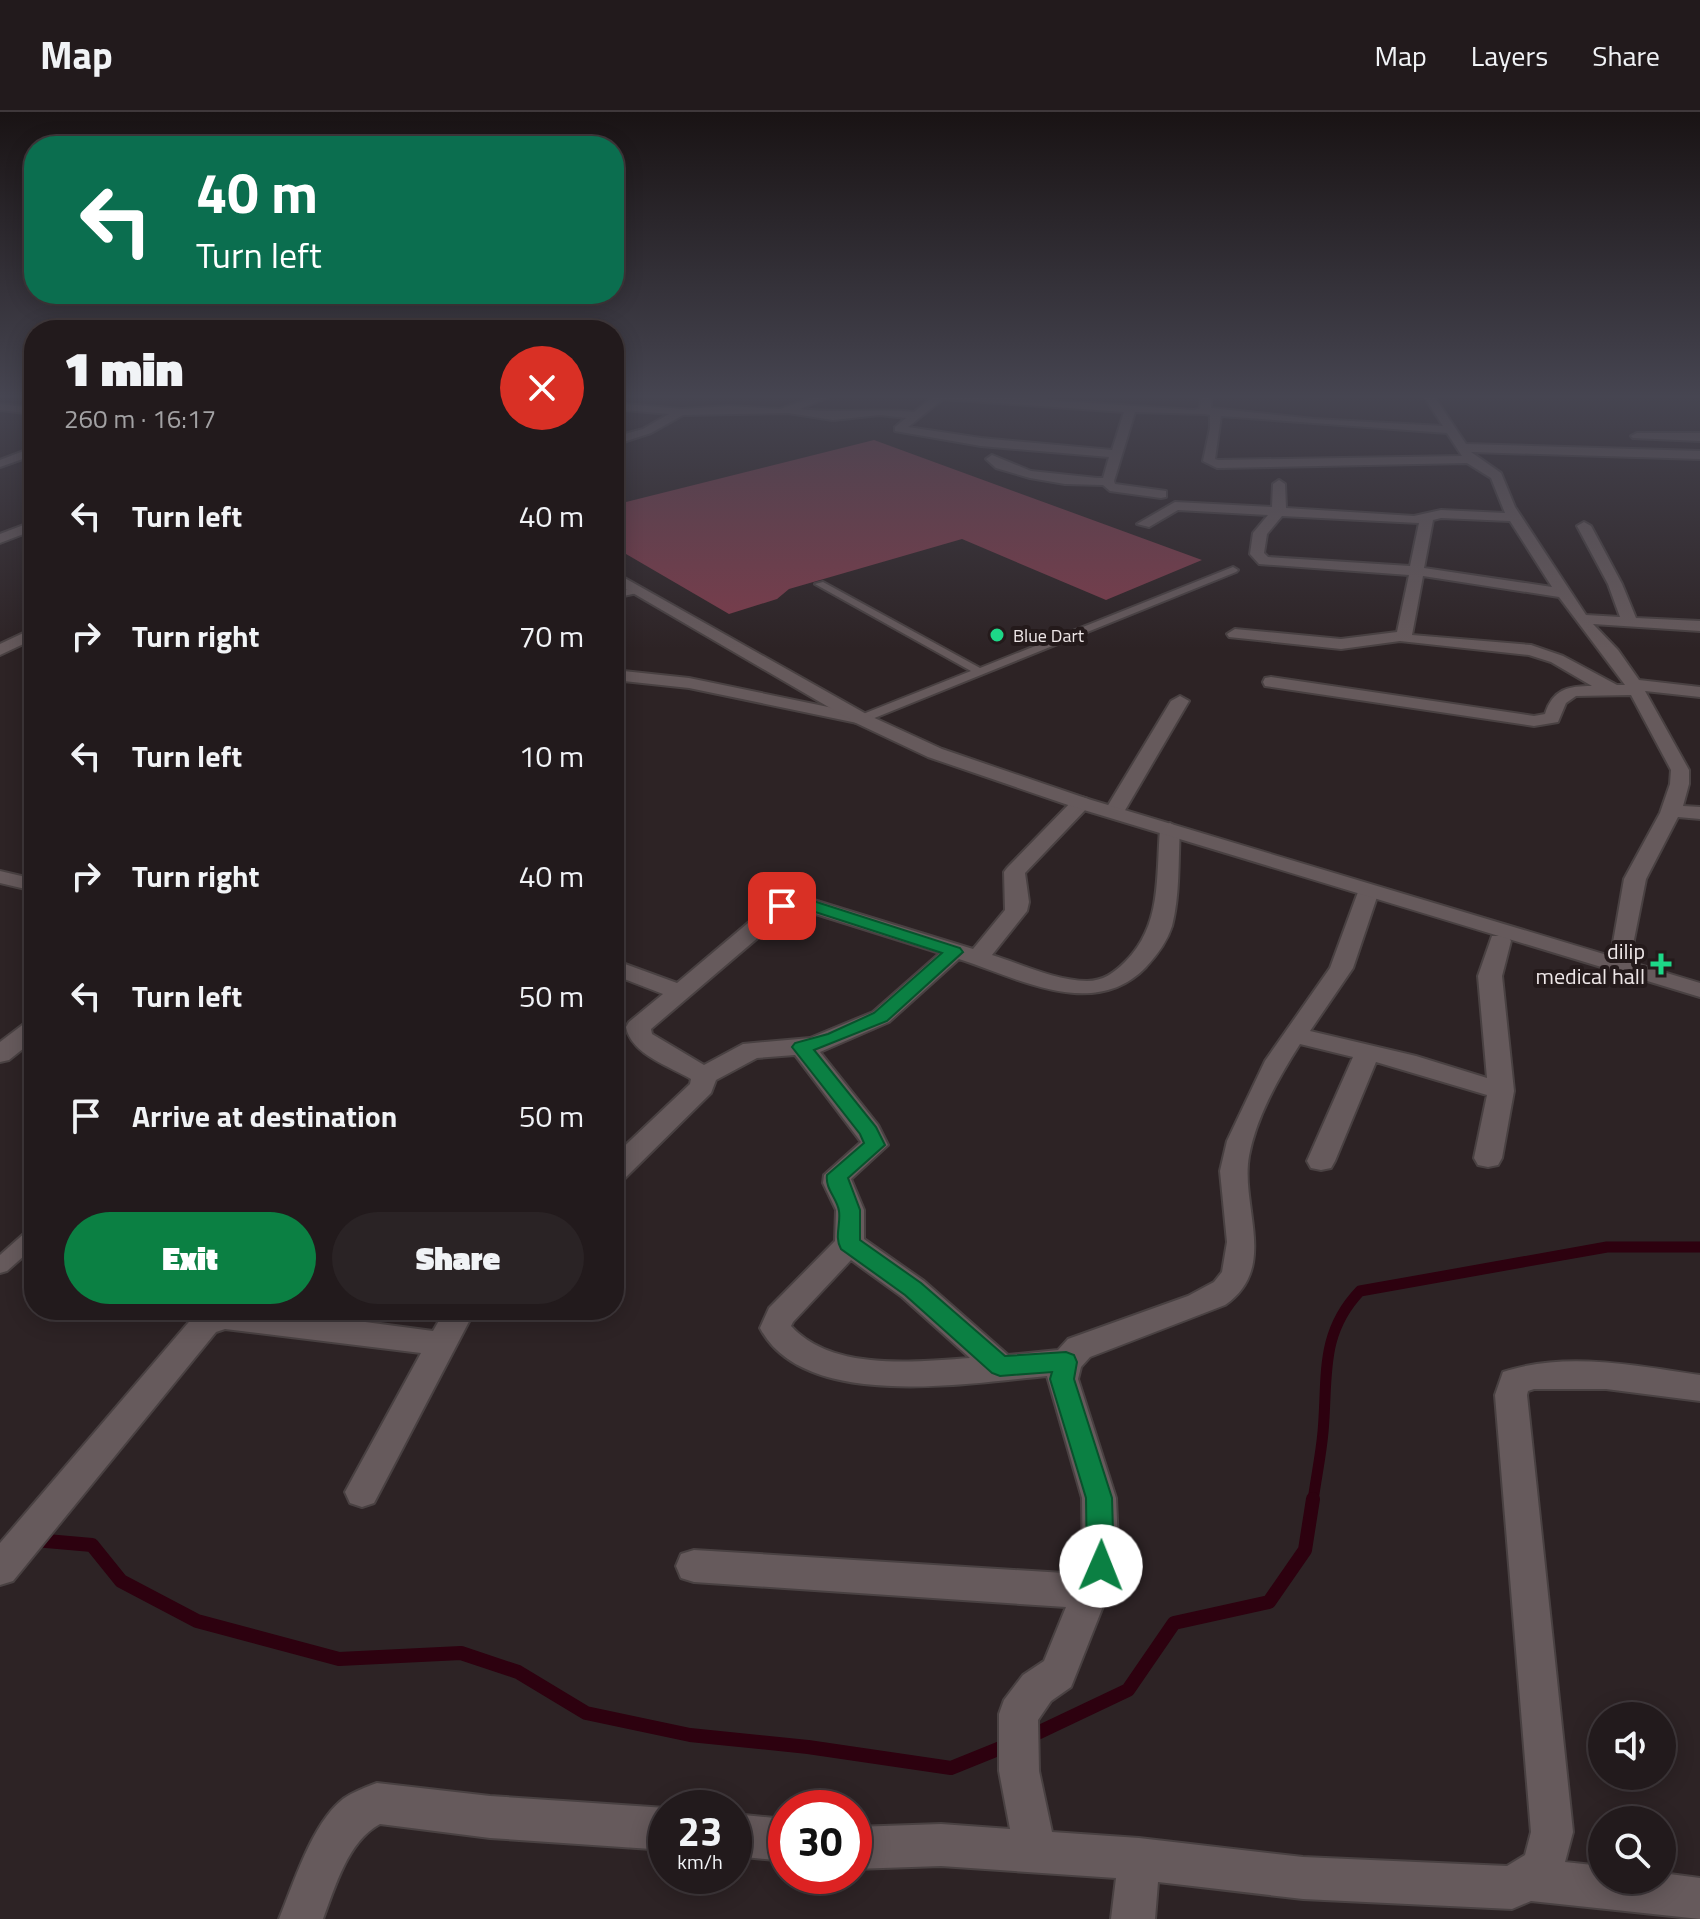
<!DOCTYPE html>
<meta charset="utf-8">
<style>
:root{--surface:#221a1c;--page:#2a2325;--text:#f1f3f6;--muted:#a2a1a3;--line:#3f383b;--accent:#0b8043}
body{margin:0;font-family:"Titillium Web",sans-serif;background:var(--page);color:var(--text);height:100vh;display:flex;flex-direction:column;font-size:30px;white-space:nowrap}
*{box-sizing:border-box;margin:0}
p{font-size:26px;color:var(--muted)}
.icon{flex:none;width:44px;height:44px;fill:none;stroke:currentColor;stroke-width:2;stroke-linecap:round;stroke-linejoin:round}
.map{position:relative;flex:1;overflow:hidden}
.drawer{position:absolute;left:24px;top:208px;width:600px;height:1000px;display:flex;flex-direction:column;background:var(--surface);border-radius:32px;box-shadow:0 4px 20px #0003,0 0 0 2px var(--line)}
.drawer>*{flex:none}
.guide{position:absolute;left:24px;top:24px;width:600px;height:168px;border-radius:32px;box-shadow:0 4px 20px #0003,0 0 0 2px var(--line);background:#0b6e4f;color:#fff;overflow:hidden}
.fabs{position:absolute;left:1588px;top:1590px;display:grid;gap:16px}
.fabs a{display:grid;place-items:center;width:88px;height:88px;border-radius:50%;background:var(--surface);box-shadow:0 4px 20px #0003,0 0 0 2px var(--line);font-size:40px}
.speed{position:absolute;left:648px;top:1678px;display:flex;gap:16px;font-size:40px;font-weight:700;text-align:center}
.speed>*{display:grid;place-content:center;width:104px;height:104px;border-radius:50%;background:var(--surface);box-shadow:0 4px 20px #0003,0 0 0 2px var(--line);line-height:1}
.speed small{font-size:20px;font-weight:400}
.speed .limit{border:12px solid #d22;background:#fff;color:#111}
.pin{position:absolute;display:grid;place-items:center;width:68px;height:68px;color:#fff;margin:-34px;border-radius:16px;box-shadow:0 4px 12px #0006}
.me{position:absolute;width:88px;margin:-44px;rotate:1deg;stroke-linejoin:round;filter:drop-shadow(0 0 6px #0008)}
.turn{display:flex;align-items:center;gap:28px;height:168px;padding:0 40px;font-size:36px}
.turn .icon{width:104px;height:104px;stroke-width:2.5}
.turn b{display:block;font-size:56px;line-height:68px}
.round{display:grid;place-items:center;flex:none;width:84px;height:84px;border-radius:42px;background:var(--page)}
.summary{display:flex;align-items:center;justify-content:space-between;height:136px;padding:0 40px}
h1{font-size:48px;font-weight:800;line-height:60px}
.primary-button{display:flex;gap:16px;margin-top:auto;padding:16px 40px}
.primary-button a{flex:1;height:92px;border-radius:48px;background:var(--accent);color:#fff;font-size:32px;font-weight:800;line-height:92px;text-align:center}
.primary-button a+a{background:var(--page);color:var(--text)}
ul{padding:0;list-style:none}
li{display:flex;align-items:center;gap:24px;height:120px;padding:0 40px}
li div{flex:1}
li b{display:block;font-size:30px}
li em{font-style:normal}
header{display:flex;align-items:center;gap:48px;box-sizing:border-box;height:112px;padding:0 40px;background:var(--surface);border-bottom:2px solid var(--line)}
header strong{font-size:38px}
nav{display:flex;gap:44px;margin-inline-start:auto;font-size:28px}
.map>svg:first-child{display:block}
.forest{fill:#7d3c4b}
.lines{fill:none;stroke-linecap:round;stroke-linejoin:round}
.stream-far1{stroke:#2d010f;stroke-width:11}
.stream{stroke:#2d010f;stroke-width:14}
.lane-casing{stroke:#494142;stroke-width:4}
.street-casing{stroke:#494142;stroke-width:4}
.secondary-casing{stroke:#494142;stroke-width:4}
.lane{fill:#665a5c;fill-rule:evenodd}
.street{fill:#665a5c;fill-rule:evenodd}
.secondary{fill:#665a5c;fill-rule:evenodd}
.route{fill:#0b8043;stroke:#07532c;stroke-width:2}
.poi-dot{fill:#1dd888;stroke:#241a1b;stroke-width:3}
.labels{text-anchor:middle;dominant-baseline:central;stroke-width:8;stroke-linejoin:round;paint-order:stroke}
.far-poi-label{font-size:18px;fill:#eee7e8;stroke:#241a1b;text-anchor:start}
.poi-label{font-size:22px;fill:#eee7e8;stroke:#241a1b;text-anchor:end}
</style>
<header>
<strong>Map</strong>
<nav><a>Map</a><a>Layers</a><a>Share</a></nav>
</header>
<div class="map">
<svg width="1700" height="1807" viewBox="0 0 1700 1807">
<rect width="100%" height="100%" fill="#2d2325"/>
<!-- forest -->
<polygon class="forest" points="874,328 1202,448 1106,488 962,427 789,477 777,487 729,502 614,435 614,393"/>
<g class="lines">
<!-- stream-far1 -->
<path class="stream-far1" d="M 1313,1389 C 1316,1366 1321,1343 1323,1320 C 1328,1266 1319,1222 1360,1179 L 1607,1135 L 1700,1135"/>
<!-- stream -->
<g class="stream">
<polyline points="35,1428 92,1433 121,1469 197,1509 339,1547 461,1541 518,1560 586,1601 690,1623 808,1635 951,1656 1008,1633"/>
<polyline points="1029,1625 1128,1578 1174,1511 1269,1490 1305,1438 1313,1387"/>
</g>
<!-- lane casing -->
<g class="lane-casing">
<g id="lane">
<polygon points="1233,455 1238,458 1236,460 862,611 858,610 858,604 971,559 815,472 823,470 980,556"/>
<polygon points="638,475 643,478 642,480 614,486 614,480"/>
<polygon points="34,1117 34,1135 7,1159 0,1161 0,1143 27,1119"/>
</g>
</g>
<!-- street casing -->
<g class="street-casing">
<g id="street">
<path d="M 817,284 L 831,284 L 800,297 C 838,302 875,296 914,300 L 934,284 L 985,284 L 1193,298 L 1200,297 L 1201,284 L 1211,284 L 1211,296 L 1314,307 L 1443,314 L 1425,286 L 1434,284 L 1466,332 L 1700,339 L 1700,347 L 1471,340 L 1501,361 L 1515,395 L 1586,503 L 1620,505 L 1608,472 L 1577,414 L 1584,410 L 1591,414 L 1622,472 L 1636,506 L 1700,509 L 1700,519 L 1593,512 L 1618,538 L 1639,568 L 1700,575 L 1700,585 L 1645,579 L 1689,658 L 1689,672 L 1683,694 L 1700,695 L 1700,707 L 1678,705 L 1646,767 L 1629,853 L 1613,853 L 1610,848 L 1624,767 L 1660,701 L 1670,672 L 1671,658 L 1631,583 L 1576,584 L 1566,591 L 1558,610 L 1534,614 L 1265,574 L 1263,570 L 1265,566 L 1271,565 L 1534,604 L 1545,602 C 1553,577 1568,574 1592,574 L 1551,550 L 1529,543 L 1400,529 L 1341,537 L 1229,525 L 1227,522 L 1235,517 L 1341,527 L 1397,520 L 1409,463 L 1259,452 L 1250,442 L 1253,421 L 1268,403 L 1178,398 L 1149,415 L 1137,412 L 1175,390 L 1272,395 L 1273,372 L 1279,368 L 1285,372 L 1286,396 L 1414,404 L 1441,398 L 1505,401 L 1491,366 L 1467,351 L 1217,356 L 1203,349 L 1210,316 L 1210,303 L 1205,302 L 1135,300 L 1114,369 L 1115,372 L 1166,379 L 1166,385 L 1161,386 L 1110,379 L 1103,373 L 1065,372 L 1030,366 L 996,356 L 986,347 L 992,343 L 1031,359 L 1097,366 L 1103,366 L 1109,345 L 981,334 L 895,319 L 895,315 L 906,306 L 880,303 L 833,308 L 788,301 L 683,303 L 651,321 L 614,333 L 614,325 L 643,317 L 669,302 L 614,297 L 614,291 L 682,297 L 729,294 L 780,297 ZM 943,287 L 1124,300 L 1112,338 L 981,326 L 908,315 ZM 1221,304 L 1447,321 L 1462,344 L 1218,348 L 1215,347 ZM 1282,404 L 1419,411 L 1410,454 L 1268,445 L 1264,441 L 1267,422 ZM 1441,406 L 1510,409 L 1552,475 L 1424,456 L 1433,408 ZM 1423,464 L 1559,485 L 1625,573 L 1617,573 L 1563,544 L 1531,533 L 1412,523 Z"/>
<polygon points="0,292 34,296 34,302 0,298"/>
<polygon points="1637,321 1700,321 1700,329 1633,326 1631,324"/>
<polygon points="34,335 34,343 0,355 0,348"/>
<polygon points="34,409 34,418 0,431 0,422"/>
<polygon points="614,558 689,566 862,602 871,607 862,612 689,576 614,568"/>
<polygon points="1180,584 1189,589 1124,700 1114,706 1107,704 1104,700 1171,589"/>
<path d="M 1081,685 L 1088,687 L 1091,691 L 1088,695 L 1025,761 L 1029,790 L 1027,799 L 992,843 C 1021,852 1056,869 1087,869 C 1103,869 1114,861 1125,850 C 1162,813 1156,766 1160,717 L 1170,711 L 1180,717 C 1178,749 1180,783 1172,814 C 1167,830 1157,843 1146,855 C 1094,909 1018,866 959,847 L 889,910 L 820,940 L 878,1013 L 888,1033 L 851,1067 L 864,1098 L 864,1127 L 924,1169 L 1008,1243 L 1058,1238 L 1068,1227 L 1188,1184 L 1214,1170 L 1222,1160 L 1227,1130 L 1220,1059 L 1227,1029 L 1265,949 L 1330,856 L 1358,780 L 1374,780 L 1377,785 L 1353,856 L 1310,919 L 1416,944 L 1487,966 L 1478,864 L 1492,824 L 1508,824 L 1511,829 L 1502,864 L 1514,979 L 1502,1046 L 1498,1053 L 1488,1055 L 1478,1053 L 1474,1046 L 1487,983 L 1376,950 L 1335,1049 L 1331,1056 L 1321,1058 L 1311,1056 L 1307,1049 L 1353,945 L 1300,932 C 1279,965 1256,1005 1249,1044 C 1240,1095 1279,1156 1225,1193 L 1090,1245 L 1081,1255 L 1078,1267 L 1116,1386 L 1119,1454 L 1071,1575 L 1051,1589 L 1038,1608 L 1039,1659 L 1052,1720 L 1139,1726 L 1303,1745 L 1507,1754 L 1525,1743 L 1531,1720 L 1495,1283 L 1503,1260 C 1566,1239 1636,1254 1700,1263 L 1700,1289 L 1606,1277 L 1534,1277 L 1528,1279 L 1527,1283 L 1573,1720 L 1565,1750 L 1602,1754 L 1602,1768 L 1662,1768 L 1662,1761 L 1700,1766 L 1700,1807 L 1531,1789 L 1512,1797 L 1303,1787 L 1158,1770 L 1155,1807 L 1111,1807 L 1116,1766 L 941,1754 L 854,1757 L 854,1715 L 941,1712 L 1010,1717 L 999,1659 L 999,1602 L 1004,1588 L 1023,1563 L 1044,1549 L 1066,1495 L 694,1470 L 681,1466 L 676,1454 L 681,1442 L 694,1438 L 1080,1462 L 1083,1454 L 1082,1386 L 1047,1264 C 968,1271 804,1300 760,1216 L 769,1196 L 835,1129 L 836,1098 L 823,1071 L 824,1063 L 861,1030 L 795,943 L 757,946 L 716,968 L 711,981 L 624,1067 L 614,1070 L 614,1044 L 690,972 L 691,967 C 669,954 631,942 626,915 L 629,910 L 663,882 L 614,863 L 614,848 L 677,871 L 774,789 L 804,785 L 973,837 L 1005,798 L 1004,760 L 1007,756 L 1074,687 ZM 803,798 L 940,841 L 873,900 L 810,926 L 743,932 L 704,953 L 652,922 L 651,917 L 788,800 ZM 851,1148 L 902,1185 L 970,1246 C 913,1250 832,1259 791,1214 L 793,1210 Z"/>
<polygon points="0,759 34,767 34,779 0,771"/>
<polygon points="34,908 34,928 9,948 0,950 0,930 25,911"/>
<polygon points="209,1198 275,1198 433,1219 445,1198 475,1198 374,1391 362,1395 350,1391 345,1380 421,1241 225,1217 216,1220 13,1469 0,1473 0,1431 194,1204"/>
<path d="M 377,1671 L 490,1684 L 666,1696 L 666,1738 L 490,1726 L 380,1712 C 348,1729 335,1775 323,1807 L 279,1807 C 294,1771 312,1711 343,1687 C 353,1680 366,1675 377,1671 Z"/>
<polygon points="734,1702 786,1707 786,1749 734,1744"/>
</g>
</g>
<!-- secondary casing -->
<g class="secondary-casing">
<g id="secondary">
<polygon points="614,460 868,603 942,637 1088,687 1700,871 1700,885 1074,695 928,645 856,611 614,470"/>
<polygon points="34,516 34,527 0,543 0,532"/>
</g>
</g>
<!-- lane -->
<use href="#lane" class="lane"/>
<!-- street -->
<use href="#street" class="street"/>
<!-- secondary -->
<use href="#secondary" class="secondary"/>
</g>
<!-- sky -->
<linearGradient id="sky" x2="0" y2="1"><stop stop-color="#191314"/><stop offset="0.53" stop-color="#464551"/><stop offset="1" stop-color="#464551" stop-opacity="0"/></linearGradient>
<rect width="1700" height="537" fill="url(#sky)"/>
<!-- route -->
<path class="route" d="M 804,786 L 960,836 L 963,840 L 887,909 L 814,938 L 876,1015 L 885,1033 L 848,1066 L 860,1098 L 860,1128 L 921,1171 L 1005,1244 L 1066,1240 L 1074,1243 L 1077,1250 L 1074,1267 L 1112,1386 L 1114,1454 L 1110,1463 L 1101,1466 L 1091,1463 L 1087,1454 L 1086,1386 L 1050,1267 L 1052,1260 L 1000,1264 L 992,1261 L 905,1183 L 841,1137 C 834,1125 841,1112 839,1099 C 837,1086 825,1077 827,1063 L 864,1031 L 860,1022 L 792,935 L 795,931 L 828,922 L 874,901 L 942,841 L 803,796 L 782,799 L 773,794 L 782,789 Z"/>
<!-- markers -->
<g class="poi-dot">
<circle cx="997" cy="523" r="8"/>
<path d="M1657 840h8v8h8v8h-8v8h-8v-8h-8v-8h8z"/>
</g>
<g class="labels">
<!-- far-poi labels -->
<g class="far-poi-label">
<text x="1013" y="523">Blue Dart</text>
</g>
<!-- poi labels -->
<g class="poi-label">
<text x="1645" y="839">dilip<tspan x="1645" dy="25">medical hall</tspan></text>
</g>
</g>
</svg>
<div class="fabs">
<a><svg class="icon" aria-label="sound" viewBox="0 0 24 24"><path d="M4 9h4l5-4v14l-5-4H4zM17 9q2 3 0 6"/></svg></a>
<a><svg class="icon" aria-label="search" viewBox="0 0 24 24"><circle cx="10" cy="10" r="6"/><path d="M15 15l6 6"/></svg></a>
</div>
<div class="speed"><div>23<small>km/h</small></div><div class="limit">30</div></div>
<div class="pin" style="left:782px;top:794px;background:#d93025"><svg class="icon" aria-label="arrive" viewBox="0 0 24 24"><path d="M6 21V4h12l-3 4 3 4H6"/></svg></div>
<svg class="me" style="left:1101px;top:1454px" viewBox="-20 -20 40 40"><circle r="19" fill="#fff"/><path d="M0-13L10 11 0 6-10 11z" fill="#0b8043"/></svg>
<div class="guide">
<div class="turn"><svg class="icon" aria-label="left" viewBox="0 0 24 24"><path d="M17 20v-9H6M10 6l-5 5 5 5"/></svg><div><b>40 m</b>Turn left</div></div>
</div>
<section class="drawer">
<div class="summary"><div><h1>1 min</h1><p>260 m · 16:17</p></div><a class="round" style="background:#d93025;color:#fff"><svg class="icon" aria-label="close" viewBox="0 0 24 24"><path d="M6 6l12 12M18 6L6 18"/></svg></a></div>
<ul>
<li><svg class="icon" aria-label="left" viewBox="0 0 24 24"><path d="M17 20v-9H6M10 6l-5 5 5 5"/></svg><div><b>Turn left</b></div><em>40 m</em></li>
<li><svg class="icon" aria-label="right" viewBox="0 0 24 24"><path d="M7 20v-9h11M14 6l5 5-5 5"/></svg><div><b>Turn right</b></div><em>70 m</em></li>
<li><svg class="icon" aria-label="left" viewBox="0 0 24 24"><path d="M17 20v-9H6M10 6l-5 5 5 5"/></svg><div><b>Turn left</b></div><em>10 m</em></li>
<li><svg class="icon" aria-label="right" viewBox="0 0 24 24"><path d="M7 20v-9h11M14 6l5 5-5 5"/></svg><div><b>Turn right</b></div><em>40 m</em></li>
<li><svg class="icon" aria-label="left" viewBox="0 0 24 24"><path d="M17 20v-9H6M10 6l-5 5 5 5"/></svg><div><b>Turn left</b></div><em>50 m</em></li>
<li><svg class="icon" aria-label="arrive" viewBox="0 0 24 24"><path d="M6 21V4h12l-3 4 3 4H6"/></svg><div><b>Arrive at destination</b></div><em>50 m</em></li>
</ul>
<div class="primary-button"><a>Exit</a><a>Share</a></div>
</section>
</div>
